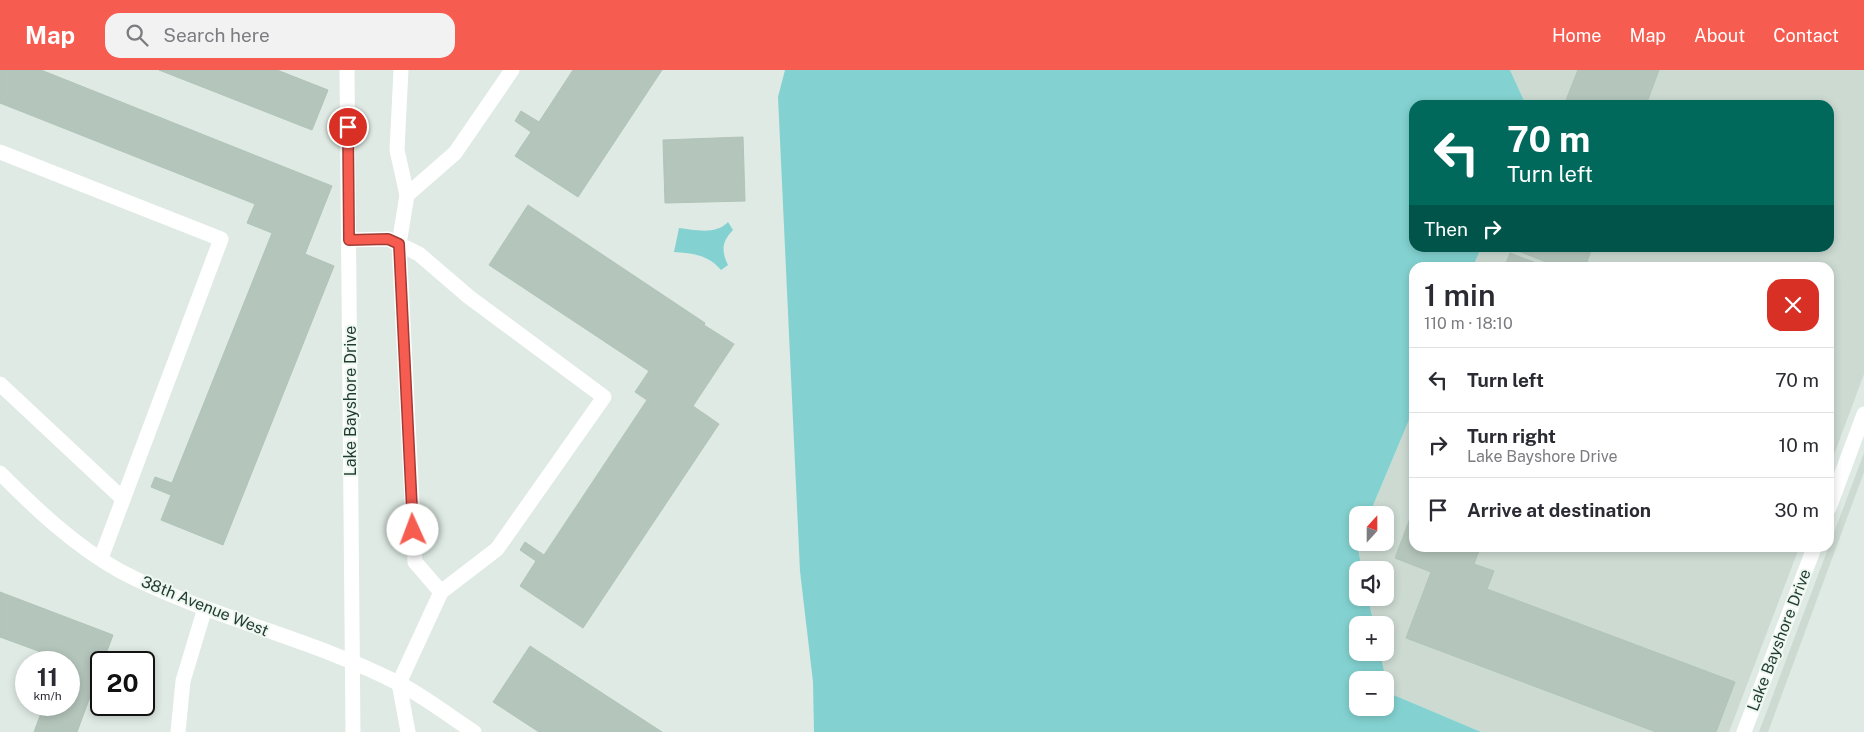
<!DOCTYPE html>
<meta charset="utf-8">
<style>
:root{--surface:#fff;--page:#f2f2f3;--text:#2b2b33;--muted:#7c7c81;--line:#e1e1e2;--accent:#f75c50}
body{margin:0;font-family:"Public Sans",sans-serif;background:var(--page);color:var(--text);height:100vh;display:flex;flex-direction:column;font-size:19px;white-space:nowrap}
*{box-sizing:border-box;margin:0}
p{font-size:16px;color:var(--muted)}
.icon{flex:none;width:28px;height:28px;fill:none;stroke:currentColor;stroke-width:2;stroke-linecap:round;stroke-linejoin:round}
.map{position:relative;flex:1;overflow:hidden}
.side{position:absolute;left:1409px;top:192px;width:425px;height:290px;display:flex;flex-direction:column;background:var(--surface);border-radius:15px;box-shadow:0 2px 8px #0003}
.side>*{flex:none}
.guide{position:absolute;left:1409px;top:30px;width:425px;height:152px;border-radius:15px;box-shadow:0 2px 8px #0003;background:#00695c;color:#fff;overflow:hidden}
.needle{width:32px;rotate:21deg}
.controls{position:absolute;left:1349px;top:436px;display:grid;gap:10px}
.controls a{display:grid;place-items:center;width:45px;height:45px;border-radius:10px;background:var(--surface);box-shadow:0 2px 8px #0003;font-size:25px}
.speed{position:absolute;left:15px;top:581px;display:flex;gap:10px;font-size:25px;font-weight:700;text-align:center}
.speed>*{display:grid;place-content:center;width:65px;height:65px;border-radius:50%;background:var(--surface);box-shadow:0 2px 8px #0003;line-height:1}
.speed small{font-size:12px;font-weight:400}
.speed .limit{border:2px solid #111;border-radius:8px;background:#fff;color:#111}
.pin{position:absolute;display:grid;place-items:center;width:42px;height:42px;color:#fff;margin:-21px;border:2px solid #fff;border-radius:50%;box-shadow:0 1px 5px #0007}
.me{position:absolute;width:55px;margin:-28px;rotate:358deg;stroke-linejoin:round;filter:drop-shadow(0 0 4px #0008)}
.turn{display:flex;align-items:center;gap:18px;height:105px;padding:0 15px;font-size:22px}
.turn .icon{width:65px;height:65px;stroke-width:2.5}
.turn b{display:block;font-size:35px;line-height:42px}
.then{display:flex;align-items:center;height:48px;padding:0 15px;background:#0003;gap:10px;font-size:19px}
.round{display:grid;place-items:center;flex:none;width:52px;height:52px;border-radius:15px;background:var(--page)}
.headline{display:flex;align-items:center;justify-content:space-between;height:85px;padding:0 15px}
h1{font-size:30px;font-weight:600;line-height:38px}
ul{padding:0;list-style:none}
li{display:flex;align-items:center;gap:15px;height:65px;padding:0 15px;border-top:1px solid var(--line)}
li div{flex:1}
li b{display:block;font-size:19px}
li em{font-style:normal}
header{display:flex;align-items:center;gap:30px;box-sizing:border-box;height:70px;padding:0 25px;background:var(--accent);color:#fff}
header strong{font-size:24px}
nav{display:flex;gap:28px;margin-inline-start:auto;font-size:18px}
.search{width:350px;height:45px;background:var(--page);display:flex;align-items:center;gap:12px;box-sizing:border-box;padding:0 18px;border-radius:15px;color:var(--muted);font-size:19px}
.map>svg:first-child{display:block}
.built{fill:#ccdad2}
.water{fill:#83d2d1;fill-rule:evenodd}
.building{fill:#b4c5bb;stroke:#b1c4b9}
.lines{fill:none;stroke-linecap:round;stroke-linejoin:round}
.minor{stroke:#fff;stroke-width:15}
.route-casing{stroke:#a13c34;stroke-width:12}
.route{stroke:#f75c50;stroke-width:9}
.labels{text-anchor:middle;dominant-baseline:central;stroke-width:4;stroke-linejoin:round;paint-order:stroke}
.street-label{font-size:16px;fill:#1f3b2f;stroke:#eff7f1}
</style>
<header>
<strong>Map</strong>
<div class="search"><svg class="icon" aria-label="search" viewBox="0 0 24 24"><circle cx="10" cy="10" r="6"/><path d="M15 15l6 6"/></svg>Search here</div>
<nav><a>Home</a><a>Map</a><a>About</a><a>Contact</a></nav>
</header>
<div class="map">
<svg width="1864" height="662" viewBox="0 0 1864 662">
<rect width="100%" height="100%" fill="#deeae3"/>
<!-- built -->
<g class="built">
<polygon points="1510,0 1864,0 1864,304 1829,398 1829,198 1473,198 1481,178 1829,178 1829,35 1526,35"/>
<polygon points="1414,338 1414,478 1799,478 1729,662 1481,662 1389,623 1380,583 1385,582 1385,555 1374,555 1368,528 1385,528 1385,500 1362,500 1357,473 1357,471 1385,472 1385,445 1369,445"/>
<polygon points="1864,383 1864,402 1768,662 1759,662"/>
</g>
<!-- water -->
<g class="water">
<path d="M 785,0 L 1510,0 L 1526,35 L 1414,35 L 1414,178 L 1481,178 L 1473,197 L 1414,198 L 1414,338 L 1369,445 L 1358,445 L 1357,473 L 1362,500 L 1358,500 L 1358,528 L 1368,528 L 1374,555 L 1358,555 L 1358,582 L 1380,583 L 1389,623 L 1481,662 L 814,662 L 813,612 L 800,501 L 778,27 ZM 1358,610 L 1385,610 L 1385,638 L 1358,638 Z"/>
<path d="M 728,152 L 733,160 C 722,171 721,181 728,195 L 721,200 C 709,185 692,183 674,182 L 679,158 C 695,160 716,165 728,152 Z"/>
</g>
<!-- building -->
<g class="building">
<polygon points="0,0 41,0 332,116 305,184 334,196 223,475 161,450 171,425 151,417 155,407 172,413 272,163 247,153 255,134 0,33"/>
<polygon points="159,0 277,0 328,20 312,60"/>
<polygon points="573,0 662,0 578,127 515,86 531,62 515,51 521,41 539,52"/>
<polygon points="1578,0 1659,0 1646,35 1564,35"/>
<polygon points="743,67 745,131 665,133 663,70"/>
<polygon points="528,135 705,253 704,255 734,274 693,336 719,354 583,558 520,516 536,491 520,480 525,472 544,485 647,330 635,322 649,301 489,195"/>
<polygon points="1511,178 1592,178 1585,198 1561,198"/>
<polygon points="1510,183 1549,198 1504,198"/>
<polygon points="1414,438 1414,478 1480,478 1474,494 1494,501 1487,519 1735,612 1716,662 1656,662 1406,568 1431,502 1395,488"/>
<polygon points="0,522 113,565 77,662 34,662 44,635 69,635 69,592 38,592 41,582 0,567"/>
<polygon points="530,576 662,662 539,662 493,632"/>
</g>
<g class="lines">
<!-- minor -->
<g class="minor">
<polyline points="347,0 353,662"/>
<polyline points="401,0 397,80 407,125"/>
<polyline points="0,82 221,169 101,488"/>
<polyline points="349,170 388,169 419,184 469,227 604,327 497,479 441,522 399,613 408,662"/>
<polyline points="0,314 123,429"/>
<path d="M 0,403 C 36,439 75,476 120,501 C 209,548 309,567 398,613 C 424,626 449,646 474,662"/>
<polyline points="1829,438 1864,344"/>
<polyline points="441,522 415,492 399,174 407,125 455,83 512,0"/>
<polyline points="178,662 183,611 205,538"/>
<polyline points="1744,662 1814,478"/>
</g>
</g>
<g class="lines">
<!-- route casing -->
<g class="route-casing">
<polyline id="route" points="348,57 349,170 388,169 399,174 413,460"/>
</g>
<!-- route -->
<use href="#route" class="route"/>
</g>
<g class="labels">
<!-- street labels -->
<g class="street-label">
<text transform="translate(350 331) rotate(-90)">Lake Bayshore Drive</text>
<text transform="translate(205 536) rotate(22)">38th Avenue West</text>
<text transform="translate(1779 570) rotate(-69)">Lake Bayshore Drive</text>
</g>
</g>
</svg>
<div class="controls">
<a><svg class="needle" viewBox="-14 -14 28 28"><path d="M0-13l5 13h-10z" fill="#e53935"/><path d="M0 13l5-13h-10z" fill="#7c7c81"/></svg></a>
<a><svg class="icon" aria-label="sound" viewBox="0 0 24 24"><path d="M4 9h4l5-4v14l-5-4H4zM17 9q2 3 0 6"/></svg></a>
<a>+</a>
<a>−</a>
</div>
<div class="speed"><div>11<small>km/h</small></div><div class="limit">20</div></div>
<div class="pin" style="left:348px;top:57px;background:#d93025"><svg class="icon" aria-label="arrive" viewBox="0 0 24 24"><path d="M6 21V4h12l-3 4 3 4H6"/></svg></div>
<svg class="me" style="left:413px;top:460px" viewBox="-20 -20 40 40"><circle r="19" fill="#fff"/><path d="M0-13L10 11 0 6-10 11z" fill="#f75c50"/></svg>
<div class="guide">
<div class="turn"><svg class="icon" aria-label="left" viewBox="0 0 24 24"><path d="M17 20v-9H6M10 6l-5 5 5 5"/></svg><div><b>70 m</b>Turn left</div></div>
<div class="then">Then<svg class="icon" aria-label="right" viewBox="0 0 24 24"><path d="M7 20v-9h11M14 6l5 5-5 5"/></svg></div>
</div>
<section class="side">
<div class="headline"><div><h1>1 min</h1><p>110 m · 18:10</p></div><a class="round" style="background:#d93025;color:#fff"><svg class="icon" aria-label="close" viewBox="0 0 24 24"><path d="M6 6l12 12M18 6L6 18"/></svg></a></div>
<ul>
<li><svg class="icon" aria-label="left" viewBox="0 0 24 24"><path d="M17 20v-9H6M10 6l-5 5 5 5"/></svg><div><b>Turn left</b></div><em>70 m</em></li>
<li><svg class="icon" aria-label="right" viewBox="0 0 24 24"><path d="M7 20v-9h11M14 6l5 5-5 5"/></svg><div><b>Turn right</b><p>Lake Bayshore Drive</p></div><em>10 m</em></li>
<li><svg class="icon" aria-label="arrive" viewBox="0 0 24 24"><path d="M6 21V4h12l-3 4 3 4H6"/></svg><div><b>Arrive at destination</b></div><em>30 m</em></li>
</ul>
</section>
</div>
